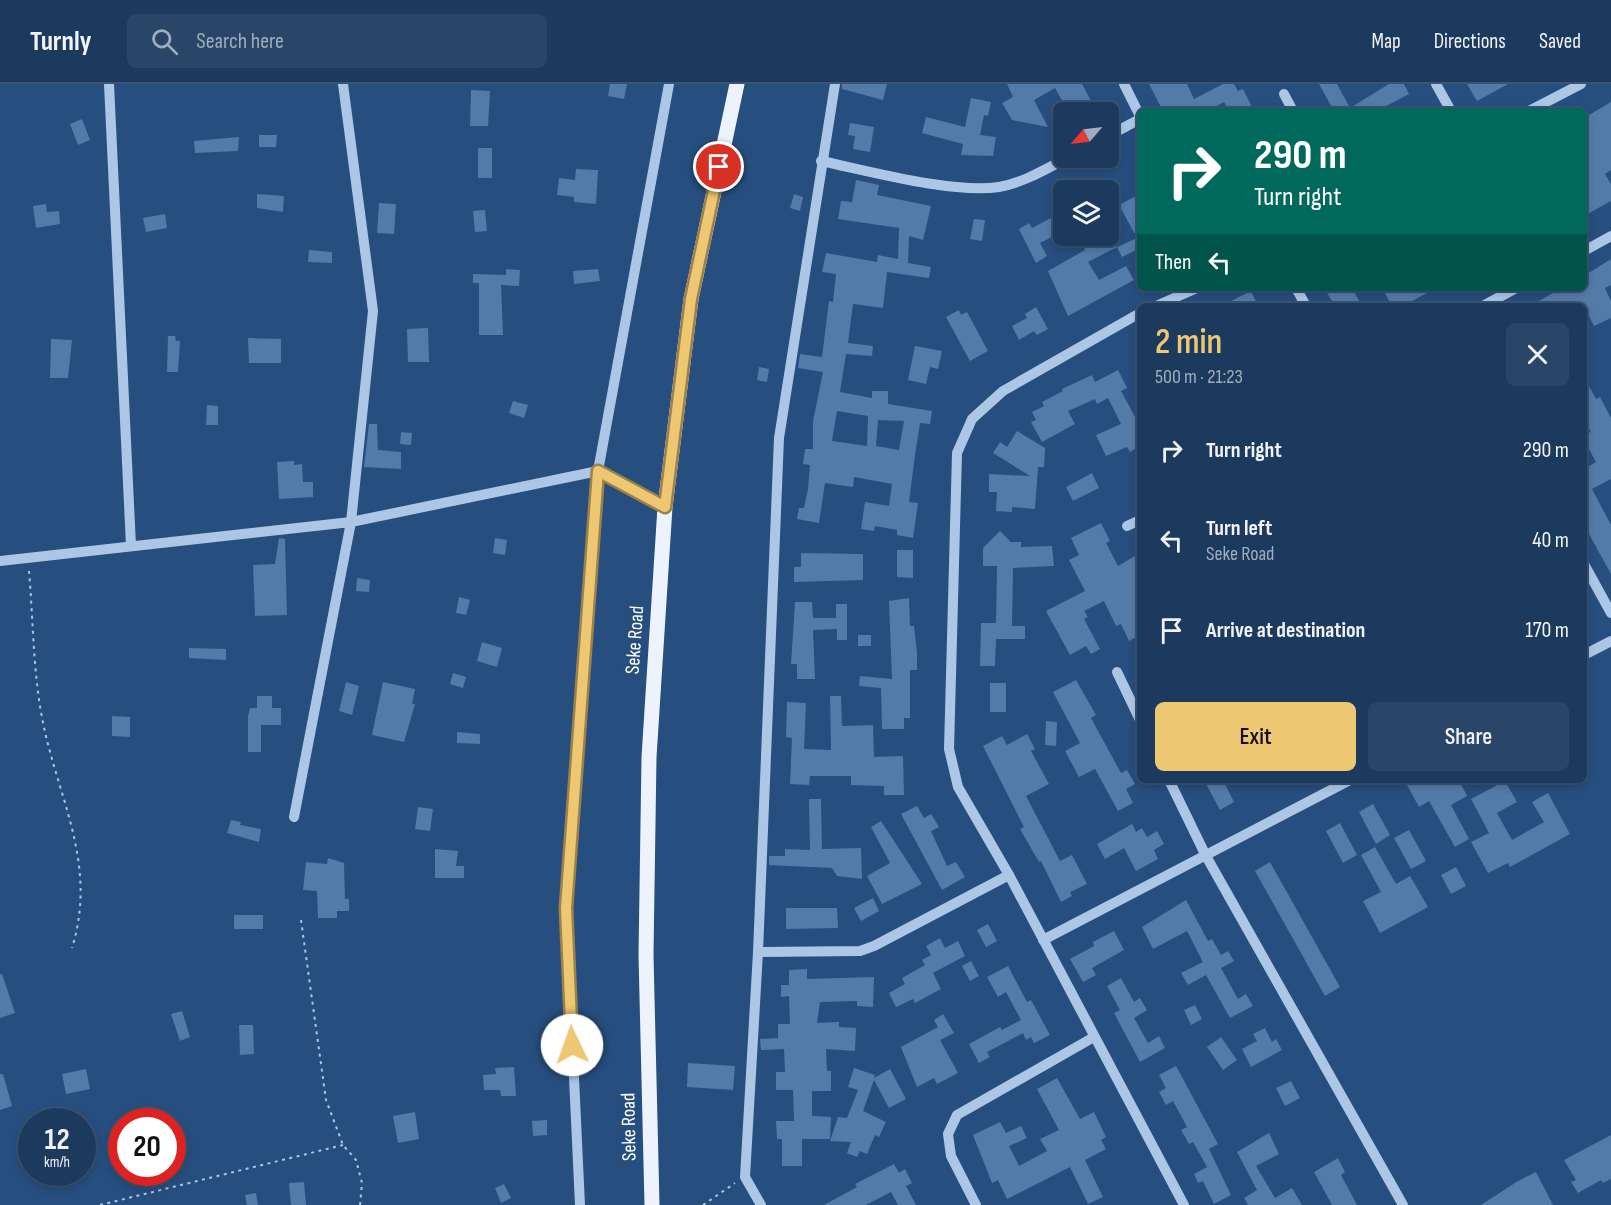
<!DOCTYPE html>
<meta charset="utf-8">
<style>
:root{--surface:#1c3a5e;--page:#294567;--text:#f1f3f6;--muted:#a0adbc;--line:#3a5473;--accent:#eec772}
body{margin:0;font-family:"Sofia Sans Condensed",sans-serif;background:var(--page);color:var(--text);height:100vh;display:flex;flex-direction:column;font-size:22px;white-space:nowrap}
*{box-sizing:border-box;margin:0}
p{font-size:20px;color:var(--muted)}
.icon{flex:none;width:33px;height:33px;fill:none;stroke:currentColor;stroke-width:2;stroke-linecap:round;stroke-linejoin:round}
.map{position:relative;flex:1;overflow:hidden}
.drawer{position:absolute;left:1137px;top:219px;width:450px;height:480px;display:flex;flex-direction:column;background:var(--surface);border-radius:9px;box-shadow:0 3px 9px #0003,0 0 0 2px var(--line)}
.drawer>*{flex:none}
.guide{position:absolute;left:1137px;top:24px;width:450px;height:183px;border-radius:9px;box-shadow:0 3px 9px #0003,0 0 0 2px var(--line);background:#00695c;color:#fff;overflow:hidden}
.needle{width:39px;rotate:242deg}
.controls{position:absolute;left:1053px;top:18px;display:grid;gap:12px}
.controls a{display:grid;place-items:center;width:66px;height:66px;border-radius:9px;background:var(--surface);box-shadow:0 3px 9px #0003,0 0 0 2px var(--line);font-size:30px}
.speed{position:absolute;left:18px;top:1024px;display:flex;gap:12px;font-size:30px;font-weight:700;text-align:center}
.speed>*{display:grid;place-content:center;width:78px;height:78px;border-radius:50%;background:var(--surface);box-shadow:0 3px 9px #0003,0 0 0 2px var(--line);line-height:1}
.speed small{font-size:15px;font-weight:400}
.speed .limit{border:9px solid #d22;background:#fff;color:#111}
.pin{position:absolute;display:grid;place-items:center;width:51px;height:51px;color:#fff;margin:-26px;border:3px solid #fff;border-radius:50%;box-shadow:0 2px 6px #0007}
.me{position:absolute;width:66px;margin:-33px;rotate:357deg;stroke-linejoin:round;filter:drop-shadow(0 0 4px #0008)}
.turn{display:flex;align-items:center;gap:21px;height:126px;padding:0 18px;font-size:27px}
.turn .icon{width:78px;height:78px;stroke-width:2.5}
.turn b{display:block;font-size:42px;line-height:51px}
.then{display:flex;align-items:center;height:57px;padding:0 18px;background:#0003;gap:12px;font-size:22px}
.round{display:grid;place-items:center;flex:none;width:63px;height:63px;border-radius:9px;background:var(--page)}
.headline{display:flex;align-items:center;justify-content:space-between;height:102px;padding:0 18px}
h1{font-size:36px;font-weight:600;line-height:45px;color:var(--accent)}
.primary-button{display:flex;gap:12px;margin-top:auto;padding:12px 18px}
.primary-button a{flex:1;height:69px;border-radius:9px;background:var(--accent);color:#111;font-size:24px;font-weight:600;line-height:69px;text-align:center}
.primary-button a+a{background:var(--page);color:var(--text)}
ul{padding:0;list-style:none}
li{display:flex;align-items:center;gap:18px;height:90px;padding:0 18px}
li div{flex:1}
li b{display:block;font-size:22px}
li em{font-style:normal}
header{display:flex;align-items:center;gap:36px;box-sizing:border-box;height:84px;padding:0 30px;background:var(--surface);border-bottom:2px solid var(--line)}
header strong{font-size:28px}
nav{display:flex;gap:33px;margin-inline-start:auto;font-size:21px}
.search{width:420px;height:54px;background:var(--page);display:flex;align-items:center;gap:15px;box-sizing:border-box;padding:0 21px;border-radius:9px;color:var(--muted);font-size:22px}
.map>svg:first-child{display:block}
.building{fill:#537ba8;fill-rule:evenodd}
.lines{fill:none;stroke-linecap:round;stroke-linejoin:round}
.path{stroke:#acc7e5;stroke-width:2;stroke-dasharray:3 4.5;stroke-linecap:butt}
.minor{stroke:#acc7e5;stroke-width:10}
.major{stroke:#edf3fd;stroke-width:15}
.route-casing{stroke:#9b814a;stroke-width:15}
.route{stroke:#eec772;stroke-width:10}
.labels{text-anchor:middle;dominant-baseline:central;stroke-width:6;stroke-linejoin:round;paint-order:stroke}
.street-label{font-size:20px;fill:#fff;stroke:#264e7e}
</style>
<header>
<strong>Turnly</strong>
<div class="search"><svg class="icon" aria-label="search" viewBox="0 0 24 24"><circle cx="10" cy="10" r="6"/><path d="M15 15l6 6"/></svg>Search here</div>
<nav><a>Map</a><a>Directions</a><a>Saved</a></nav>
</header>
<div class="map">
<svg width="1611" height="1121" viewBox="0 0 1611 1121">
<rect width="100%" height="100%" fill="#264e7e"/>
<!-- building -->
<g class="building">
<polygon points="610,0 627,0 624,15 608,12"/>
<polygon points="842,0 887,0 883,16 842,5"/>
<polygon points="1007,0 1082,0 1097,28 1082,28 1077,20 1067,25 1055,4 1034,16 1048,43 1012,36 1002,19 1013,13"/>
<polygon points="1149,0 1187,0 1194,15 1223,0 1234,0 1238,7 1243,5 1254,27 1229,27 1224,18 1208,27 1163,27"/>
<polygon points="1319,0 1337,0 1350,24 1389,0 1404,0 1409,10 1377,27 1334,27"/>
<polygon points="1467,0 1508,0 1477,17"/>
<polygon points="471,6 490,7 488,42 470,42"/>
<polygon points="971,14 991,18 988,32 984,31 980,51 996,53 993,72 961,71 963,60 922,49 926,33 965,43"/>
<polygon points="1611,18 1611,86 1605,90 1611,100 1611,117 1584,132 1584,34"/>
<polygon points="82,35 90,56 78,61 70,40"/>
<polygon points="850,39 874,43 870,68 853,65 855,52 848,51"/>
<polygon points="259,51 277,51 276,63 259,63"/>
<polygon points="239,53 238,67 195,69 194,57"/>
<rect x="478" y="64" width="14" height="30"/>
<polygon points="576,85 598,86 596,120 574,118 574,113 557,111 559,94 575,96"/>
<path d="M 856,96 L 879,101 L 877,111 L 931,122 L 923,156 L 909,152 L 908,179 L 931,183 L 929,194 L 887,188 L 883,224 L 853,220 L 848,259 L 873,262 L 872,272 L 846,270 L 840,308 L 872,314 L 872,307 L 888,307 L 888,320 L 932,327 L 930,340 L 920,339 L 915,371 L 909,418 L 918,419 L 913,454 L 897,451 L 897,446 L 875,442 L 874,447 L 861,445 L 865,418 L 889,422 L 892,400 L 854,393 L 853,403 L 825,399 L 819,439 L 797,435 L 799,424 L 804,424 L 808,405 L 810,381 L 803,380 L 805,365 L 813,365 L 813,337 L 823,288 L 798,284 L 800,270 L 822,273 L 829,217 L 833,218 L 836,190 L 822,188 L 826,169 L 877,178 L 878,171 L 898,175 L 899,144 L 838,135 L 841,117 L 852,118 ZM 837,327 L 868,332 L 867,362 L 832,357 ZM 878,336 L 904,337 L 899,366 L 876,362 Z"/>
<polygon points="257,110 284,112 283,128 257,124"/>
<polygon points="794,110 803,113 800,127 790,124"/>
<polygon points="1140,110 1140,164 1122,173 1117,163 1137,154 1119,121"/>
<polygon points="379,119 396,120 394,150 377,149"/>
<polygon points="46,120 47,128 59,127 60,140 36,144 33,122"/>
<polygon points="485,126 487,147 475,148 473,127"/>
<polygon points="1064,127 1064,147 1040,159 1047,172 1036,179 1019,145 1029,139 1032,144"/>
<polygon points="165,130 167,144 146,148 143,134"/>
<polygon points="974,135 985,136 982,157 970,155"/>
<polygon points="1109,149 1117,163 1088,178 1099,196 1126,182 1134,196 1068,232 1048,187 1085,166 1084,162"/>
<polygon points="309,166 332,168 332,179 308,178"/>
<polygon points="1611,175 1611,201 1605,204 1611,217 1611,234 1594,242 1584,222 1530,222 1562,204 1584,204 1584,192"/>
<polygon points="506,185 520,186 519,202 501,201 503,251 479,251 479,199 473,199 473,190 506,191"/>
<polygon points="598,185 600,197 574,200 573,187"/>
<polygon points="1324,204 1352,204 1362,222 1335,222"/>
<polygon points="1382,204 1436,204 1403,222 1392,222"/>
<polygon points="1251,207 1258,222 1221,222"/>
<polygon points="1036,223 1048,245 1037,251 1034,247 1019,256 1012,242 1027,234 1025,230"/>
<polygon points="959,226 961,231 967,228 988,267 970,277 946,233"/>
<polygon points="428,244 429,278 408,278 407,245"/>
<polygon points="168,252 175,252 176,257 180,257 178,288 167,288"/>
<polygon points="248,254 281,255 281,279 249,279"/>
<polygon points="51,255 72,256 68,294 50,294"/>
<polygon points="915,262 942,267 938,285 930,283 926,300 908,296"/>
<polygon points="759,283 769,285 767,298 757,296"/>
<polygon points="1118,286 1127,304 1121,307 1140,342 1140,362 1130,368 1127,363 1106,372 1096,351 1121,340 1108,314 1097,320 1095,315 1068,327 1075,340 1042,358 1031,338 1036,336 1032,328 1044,322 1042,318 1063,307 1062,305 1092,291 1095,298"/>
<polygon points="1584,293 1596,315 1600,313 1611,334 1611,395 1592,405 1611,441 1611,490 1584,441 1584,385 1596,378 1584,356 1584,351 1591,348 1584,335"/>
<polygon points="513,317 528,321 524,334 509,329"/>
<polygon points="207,321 218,322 218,341 206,341"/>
<polygon points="369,340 377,340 378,366 401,368 401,385 364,383"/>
<polygon points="1017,347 1045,364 1044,383 1038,383 1035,425 1012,423 1012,428 996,427 997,408 989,408 989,390 1030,392 993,369 1000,358 1007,363"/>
<polygon points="401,348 412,349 411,361 400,360"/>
<polygon points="294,377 294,381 302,380 303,398 313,398 313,413 279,415 277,378"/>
<polygon points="1092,389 1099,404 1073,417 1066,403"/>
<polygon points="1101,439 1110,457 1106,459 1118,482 1140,469 1140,530 1136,532 1140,540 1140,551 1129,557 1121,540 1116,542 1104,517 1084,527 1088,533 1084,535 1100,565 1091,570 1086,562 1070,571 1046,527 1085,507 1069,476 1079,471 1071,454"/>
<polygon points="1000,447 1011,458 1021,458 1021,463 1052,462 1054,482 1013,484 1012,542 1025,542 1025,555 996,555 995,582 980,582 981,539 996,539 997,482 983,482 983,464"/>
<polygon points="279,454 285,455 287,531 255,532 253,481 275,480"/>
<polygon points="495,454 507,456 505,471 493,469"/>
<polygon points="897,466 913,466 913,494 897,493"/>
<polygon points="801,469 863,470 863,496 794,498 794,483 801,483"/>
<polygon points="357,494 370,496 369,508 356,507"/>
<polygon points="459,513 470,516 466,531 456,529"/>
<polygon points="909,514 910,542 914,542 917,568 917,586 910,586 910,634 904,634 904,645 882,645 881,604 859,602 860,592 892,595 889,517"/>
<polygon points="795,518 812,518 813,534 836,534 836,520 847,520 847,556 837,556 837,545 813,546 815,595 797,595 797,580 791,580"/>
<rect x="858" y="551" width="13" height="11"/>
<polygon points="482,558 502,564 497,583 477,577"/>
<polygon points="189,564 226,565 226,576 189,574"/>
<polygon points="453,589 466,593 463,604 450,600"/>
<polygon points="1076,596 1096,631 1091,634 1121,689 1127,686 1135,700 1126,705 1133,719 1118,727 1095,685 1079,693 1065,667 1080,659 1053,608"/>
<polygon points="346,598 359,602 352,631 339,627"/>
<polygon points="383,598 415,605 412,620 415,620 404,658 372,651"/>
<rect x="990" y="599" width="16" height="29"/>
<polygon points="257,612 272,612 272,624 281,624 281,641 261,641 261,668 248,668 248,632 250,624 257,624"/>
<polygon points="830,612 841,612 842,642 873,641 874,673 903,672 904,711 884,711 884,702 851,701 851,692 810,692 809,701 790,700 792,654 786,653 787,618 806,619 804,665 831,666"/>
<polygon points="112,632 130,633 130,653 112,652"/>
<polygon points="1046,637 1057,638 1056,662 1045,661"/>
<polygon points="457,648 480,650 480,660 457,659"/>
<polygon points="1027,650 1035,665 1031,667 1049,700 1026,712 1060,777 1072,771 1087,800 1070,808 1072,812 1061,818 1041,777 1039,778 1020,745 1024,743 983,662 1002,652 1007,661"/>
<polygon points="1204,696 1223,696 1234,718 1220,726"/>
<polygon points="1415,696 1459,696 1467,712 1451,721 1469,755 1455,763 1429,717 1419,723 1407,701"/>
<polygon points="1505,697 1517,718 1497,729 1512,756 1544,738 1532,718 1548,709 1570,750 1510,783 1508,779 1488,789 1471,758 1489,749 1471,715"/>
<polygon points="809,715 821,715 822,765 861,764 862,795 837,792 832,784 769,781 769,772 785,772 785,765 810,766"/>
<polygon points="1373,720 1390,751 1376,760 1359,728"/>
<polygon points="917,722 924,734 931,730 939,743 931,747 947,782 956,778 965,793 942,806 901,730"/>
<polygon points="418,723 433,725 430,747 415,745"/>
<polygon points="231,736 241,738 240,741 261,745 259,758 227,749"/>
<polygon points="881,737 922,800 882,820 867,792 890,779 871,743"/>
<polygon points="1340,739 1357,771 1343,779 1326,747"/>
<polygon points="1132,740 1136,748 1142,744 1147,753 1157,747 1164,760 1154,766 1158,775 1136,787 1124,764 1105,775 1097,760"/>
<polygon points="1409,746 1426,777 1411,785 1394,754"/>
<polygon points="1375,763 1396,800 1410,792 1428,823 1380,849 1363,817 1381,808 1361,771"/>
<polygon points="435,765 458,767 456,782 464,782 464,794 435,794"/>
<polygon points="328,774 344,779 345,815 349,815 349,827 337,827 337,834 318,834 317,807 303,806 306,778 327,780"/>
<polygon points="1270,778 1340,903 1325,912 1255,787"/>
<polygon points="1456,783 1466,802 1451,810 1441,791"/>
<polygon points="873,814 879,827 861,837 854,824"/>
<polygon points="1186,816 1208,857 1212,855 1221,871 1228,867 1234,877 1221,884 1238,915 1246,910 1253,922 1230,934 1206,891 1188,901 1181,889 1203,878 1187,847 1153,865 1142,843"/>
<polygon points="786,824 837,824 838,844 786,845"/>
<rect x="234" y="831" width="29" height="14"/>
<polygon points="988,840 997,857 986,863 977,846"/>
<polygon points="1114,847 1124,866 1092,884 1096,891 1083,898 1070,875 1094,862 1093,858"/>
<polygon points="940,854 945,864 958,857 965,872 933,889 941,905 915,919 913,915 896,923 889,909 905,900 902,894 925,881 922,876 931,871 926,862"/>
<polygon points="971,877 979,892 970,897 962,882"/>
<polygon points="1008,882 1027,918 1031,916 1050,951 1034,959 1031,953 1026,956 1023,949 987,968 990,973 979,979 969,960 1000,943 1002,946 1021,936 1006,908 998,913 987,893"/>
<polygon points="807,885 807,895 874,893 873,923 857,922 857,917 820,918 817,939 839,938 839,943 856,944 855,967 826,965 827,987 831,987 831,1007 812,1007 812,1032 831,1033 830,1055 802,1055 802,1082 782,1082 782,1055 777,1055 776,1037 794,1037 793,1006 776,1006 776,988 785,988 784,965 761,966 760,955 778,954 778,940 790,940 789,912 781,913 781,901 789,901 789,886"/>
<polygon points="0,890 2,890 15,929 0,934"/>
<polygon points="1121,894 1134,918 1140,914 1147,926 1134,934 1148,959 1159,952 1165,964 1140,978 1114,929 1120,926 1107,902"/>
<polygon points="1195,921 1202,935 1191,941 1184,926"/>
<polygon points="182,927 190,953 180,957 171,930"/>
<polygon points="943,930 954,949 940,956 958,989 937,1000 934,994 917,1003 901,963 938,943 934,936"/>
<polygon points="239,941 253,941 254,970 240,971"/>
<polygon points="1265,944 1272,958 1276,955 1282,966 1251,983 1242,965 1257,957 1253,950"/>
<polygon points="1221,953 1237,976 1223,986 1207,963"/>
<polygon points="688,979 735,982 733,1006 687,1003"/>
<polygon points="1176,982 1218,1060 1209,1065 1231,1111 1214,1120 1203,1097 1198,1099 1194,1090 1207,1083 1193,1058 1189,1060 1181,1046 1187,1043 1173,1017 1166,1021 1159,1008 1166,1004 1159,991"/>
<polygon points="514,983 516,1012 501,1012 500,1006 484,1006 483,991 496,990 495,984"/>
<polygon points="854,984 875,991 874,994 890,985 906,1015 889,1024 874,996 863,1027 886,1038 879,1053 875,1051 867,1070 860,1067 857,1073 847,1069 851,1058 830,1057 838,1033 847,1034 858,1006 848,1003"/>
<polygon points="86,985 90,1005 66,1010 62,990"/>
<polygon points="0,990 3,990 12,1022 0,1026"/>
<polygon points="1057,994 1080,1035 1094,1028 1106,1053 1101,1056 1106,1065 1085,1076 1103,1113 1088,1120 1070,1083 1007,1115 998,1096 992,1099 973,1051 1000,1038 1006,1049 1021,1042 1027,1054 1009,1062 1019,1082 1047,1067 1040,1055 1059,1046 1037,1005"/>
<polygon points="1291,997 1300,1014 1285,1022 1276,1004"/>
<polygon points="415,1028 419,1055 398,1059 393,1032"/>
<polygon points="547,1036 547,1051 533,1052 532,1037"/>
<polygon points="1269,1049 1279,1070 1256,1082 1275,1114 1292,1104 1302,1121 1248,1121 1244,1114 1257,1106 1237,1068"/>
<polygon points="1611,1051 1611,1095 1603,1099 1601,1096 1578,1109 1571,1098 1576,1096 1564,1076"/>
<polygon points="1338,1074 1345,1088 1341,1091 1357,1121 1332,1121 1314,1088"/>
<polygon points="894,1080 899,1089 905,1085 912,1099 906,1102 916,1121 898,1121 891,1108 866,1121 824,1121 857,1103 855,1100"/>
<polygon points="1536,1088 1553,1121 1481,1121 1518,1097"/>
<polygon points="304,1098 306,1121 291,1121 289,1099"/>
<polygon points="504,1100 511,1114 501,1119 495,1104"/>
<polygon points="256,1109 258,1121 247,1121 245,1111"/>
</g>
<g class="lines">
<!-- path -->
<g class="path">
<path d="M 29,487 C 33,533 33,582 41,628 C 55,710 99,777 72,864"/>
<polyline points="301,836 326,1016 343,1061 356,1076 362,1099 360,1121"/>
<polyline points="100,1121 343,1061"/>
<polyline points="703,1121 735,1099"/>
</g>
<!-- minor -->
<g class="minor">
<polyline points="109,0 131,462"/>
<polyline points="1124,0 1140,32"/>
<polyline points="1436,0 1451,27"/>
<polyline points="1284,10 1293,27"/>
<polyline points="1529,27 1581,0"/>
<polyline points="1108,52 1140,35"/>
<path d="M 821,77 C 869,87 953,110 999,103 C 1023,99 1046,85 1067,74"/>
<polyline points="1584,167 1611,152"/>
<polyline points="1296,204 1306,222"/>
<polyline points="1156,222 1197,204"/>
<polyline points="1483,222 1516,204"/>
<polyline points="1140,229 1003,307 972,335 957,369 949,665 958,703 1009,791 1184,1121"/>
<polyline points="1127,442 1140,436"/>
<polyline points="0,477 351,438 598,387 665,423"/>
<polyline points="1584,480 1611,529"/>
<polyline points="1584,571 1611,557"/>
<polyline points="1117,588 1140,636"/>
<polyline points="1169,696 1206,772 1403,1121"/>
<polyline points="294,733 351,438 373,227 343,0"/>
<polyline points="1043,856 1350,696"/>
<polyline points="758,868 860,867 874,862 1009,791"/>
<polyline points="580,1121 566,824 598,387 669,0"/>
<polyline points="761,1121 745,1093 758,868 779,354 835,0"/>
<polyline points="976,1121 951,1072 948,1050 957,1031 1094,953"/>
</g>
<!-- major -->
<polyline class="major" points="652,1121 646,871 649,673 665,423 691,215 737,0"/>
</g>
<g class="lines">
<!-- route casing -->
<g class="route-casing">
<polyline id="route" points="572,961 566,824 598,387 665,423 691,215 719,83"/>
</g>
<!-- route -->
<use href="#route" class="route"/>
</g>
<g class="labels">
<!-- street labels -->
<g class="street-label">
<text transform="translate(635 556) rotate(-86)">Seke Road</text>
<text transform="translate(629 1043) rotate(-91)">Seke Road</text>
</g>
</g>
</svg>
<div class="controls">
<a><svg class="needle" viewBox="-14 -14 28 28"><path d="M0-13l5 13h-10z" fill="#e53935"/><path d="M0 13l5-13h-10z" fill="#a0adbc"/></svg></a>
<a><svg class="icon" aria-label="layers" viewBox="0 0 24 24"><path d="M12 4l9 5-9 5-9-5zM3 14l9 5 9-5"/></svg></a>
</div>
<div class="speed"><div>12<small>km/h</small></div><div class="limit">20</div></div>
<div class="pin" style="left:719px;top:83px;background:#d93025"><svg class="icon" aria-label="arrive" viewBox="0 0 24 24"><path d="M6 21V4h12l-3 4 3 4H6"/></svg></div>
<svg class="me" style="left:572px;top:961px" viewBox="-20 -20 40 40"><circle r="19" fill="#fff"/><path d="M0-13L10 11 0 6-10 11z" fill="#eec772"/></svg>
<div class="guide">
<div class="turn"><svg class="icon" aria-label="right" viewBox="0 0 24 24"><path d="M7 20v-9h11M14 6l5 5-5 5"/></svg><div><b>290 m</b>Turn right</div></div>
<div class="then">Then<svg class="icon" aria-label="left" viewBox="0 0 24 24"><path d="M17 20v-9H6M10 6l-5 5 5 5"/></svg></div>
</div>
<section class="drawer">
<div class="headline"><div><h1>2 min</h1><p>500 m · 21:23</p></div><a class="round"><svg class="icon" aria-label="close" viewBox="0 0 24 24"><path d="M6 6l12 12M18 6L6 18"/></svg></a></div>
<ul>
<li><svg class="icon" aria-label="right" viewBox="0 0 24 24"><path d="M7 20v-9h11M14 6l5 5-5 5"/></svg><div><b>Turn right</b></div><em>290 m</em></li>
<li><svg class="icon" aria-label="left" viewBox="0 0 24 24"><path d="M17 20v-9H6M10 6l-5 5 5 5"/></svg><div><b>Turn left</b><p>Seke Road</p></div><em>40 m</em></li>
<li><svg class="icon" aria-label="arrive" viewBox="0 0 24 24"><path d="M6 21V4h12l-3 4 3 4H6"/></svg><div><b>Arrive at destination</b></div><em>170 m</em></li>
</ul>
<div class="primary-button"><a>Exit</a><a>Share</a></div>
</section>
</div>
